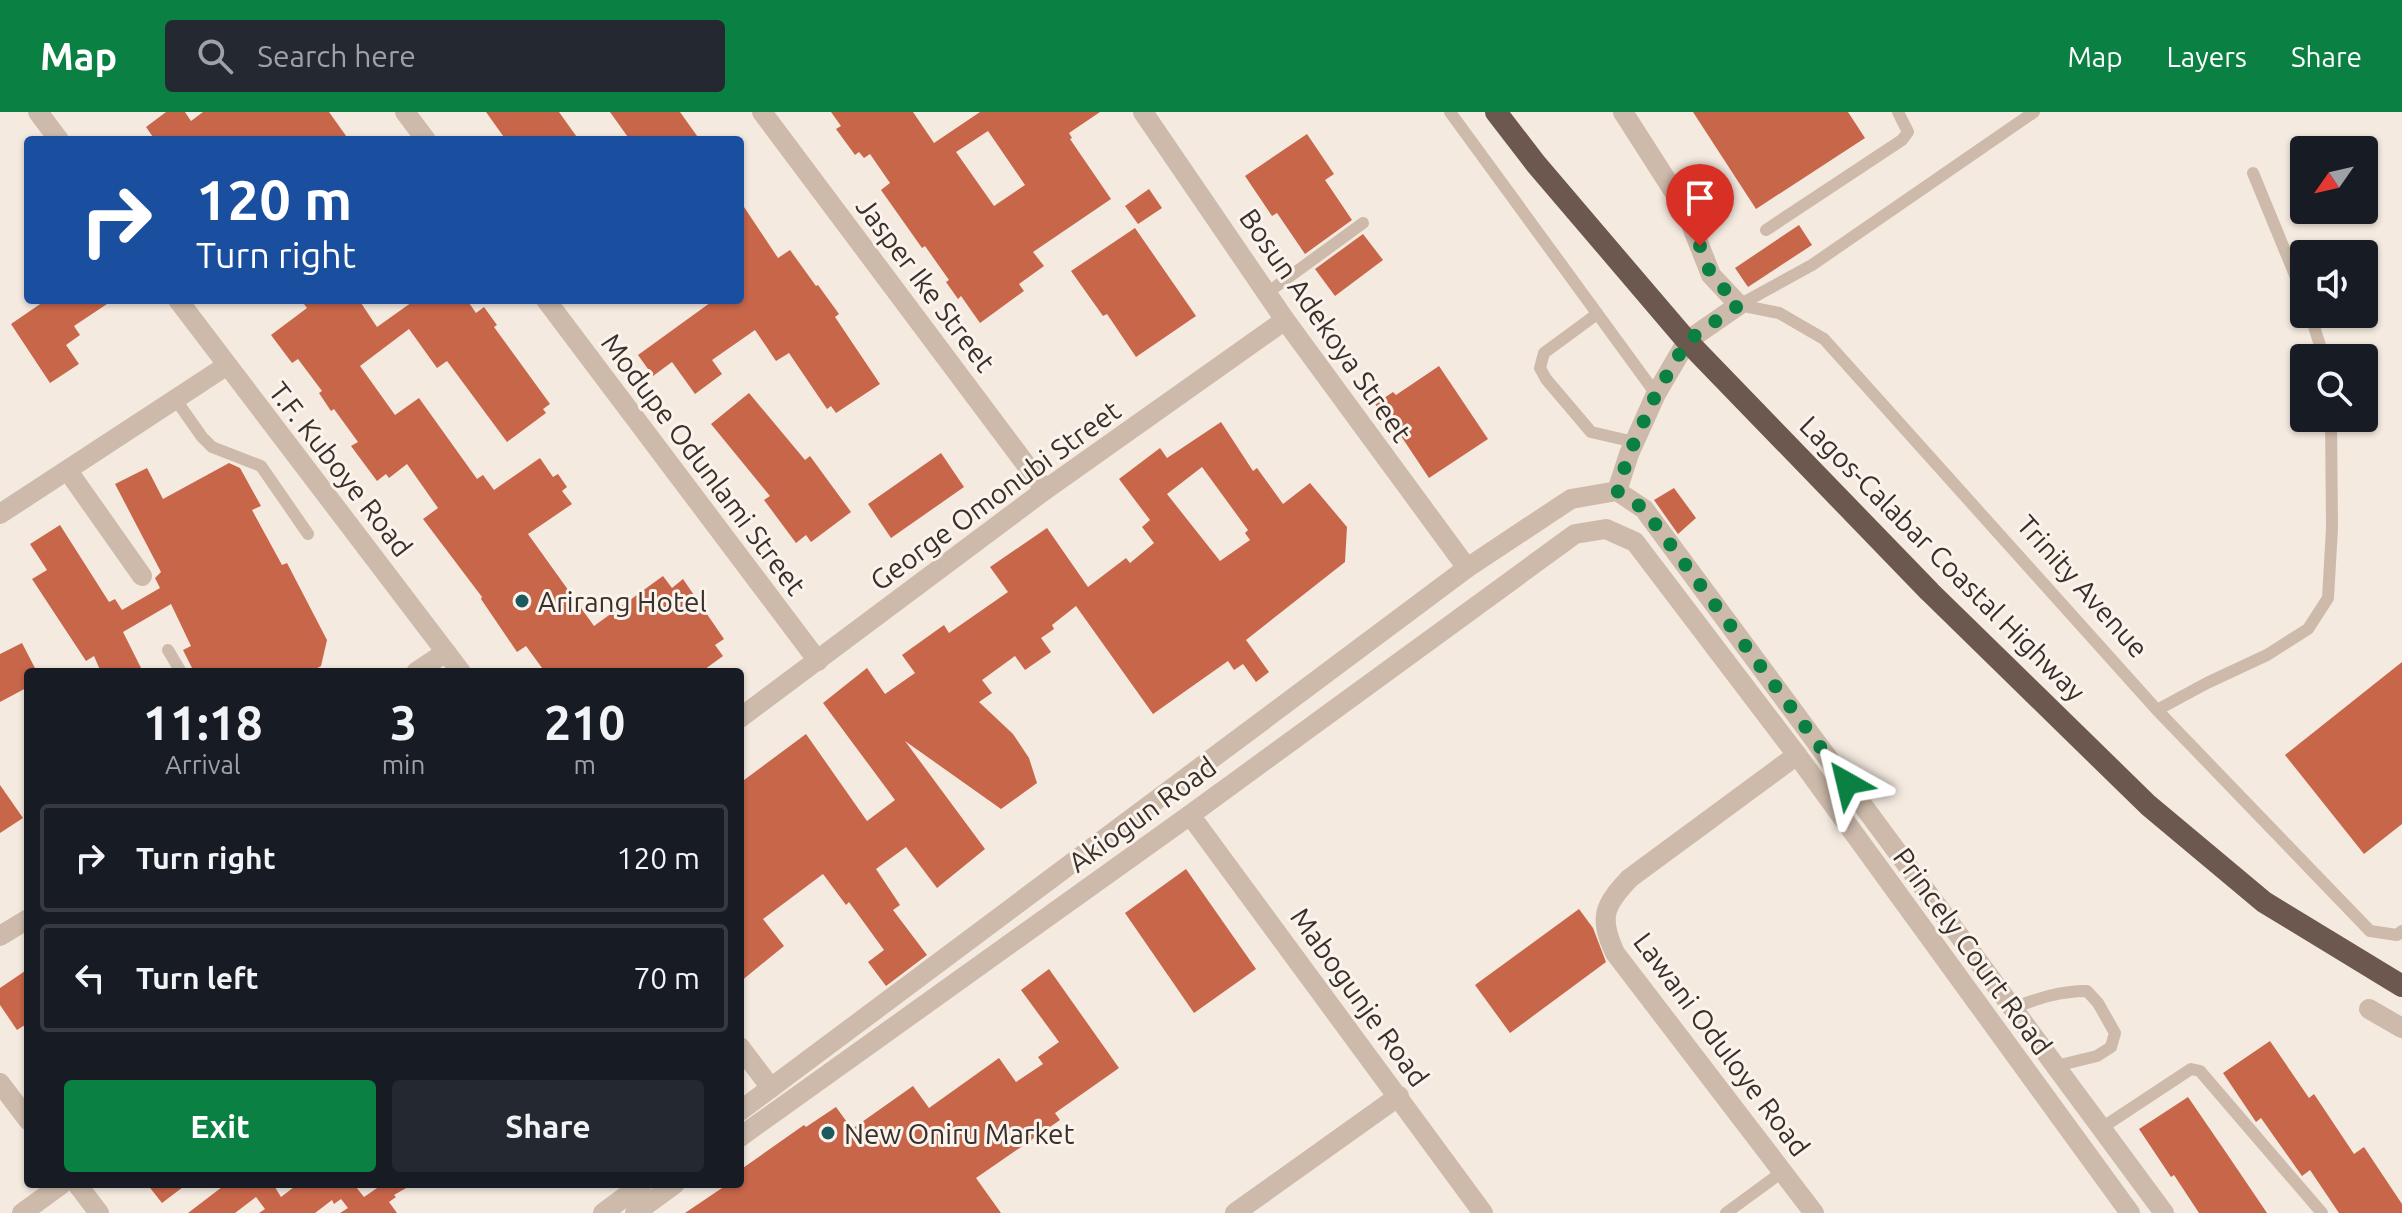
<!DOCTYPE html>
<style>
:root{--surface:#171b24;--page:#242831;--text:#f1f3f6;--muted:#9ea1a6;--line:#363941;--accent:#0b8043}
body{margin:0;font-family:Ubuntu,sans-serif;background:var(--page);color:var(--text);height:100vh;display:flex;flex-direction:column;font-size:30px;white-space:nowrap}
*{box-sizing:border-box;margin:0}
p{font-size:26px;color:var(--muted)}
.icon{flex:none;width:44px;height:44px;fill:none;stroke:currentColor;stroke-width:2;stroke-linecap:round;stroke-linejoin:round}
.map{position:relative;flex:1;overflow:hidden}
.side{position:absolute;left:24px;top:556px;width:720px;height:520px;display:flex;flex-direction:column;background:var(--surface);border-radius:8px;box-shadow:0 2px 6px #0004}
.side>*{flex:none}
.hud{position:absolute;left:24px;top:24px;width:720px;height:168px;border-radius:8px;box-shadow:0 2px 6px #0004;background:#1a4fa0;color:#fff;overflow:hidden}
.needle{width:52px;rotate:236deg}
.tools{position:absolute;left:2290px;top:24px;display:grid;gap:16px}
.tools a{display:grid;place-items:center;width:88px;height:88px;border-radius:8px;background:var(--surface);box-shadow:0 2px 6px #0004;font-size:40px}
.pin{position:absolute;display:grid;place-items:center;width:68px;height:68px;color:#fff;margin:-82px -34px;border-radius:50% 50% 50% 0;rotate:-45deg;box-shadow:0 0 8px #0007}
.pin .icon{rotate:45deg}
.me{position:absolute;width:88px;margin:-44px;rotate:323deg;stroke-linejoin:round;filter:drop-shadow(0 0 6px #0008)}
.turn{display:flex;align-items:center;gap:28px;height:168px;padding:0 40px;font-size:36px}
.turn .icon{width:104px;height:104px;stroke-width:2.5}
.turn b{display:block;font-size:56px;line-height:68px}
.eta{display:flex;justify-content:space-evenly;align-items:center;height:136px;text-align:center}
.eta b{font-size:48px;font-weight:700;line-height:56px}
.action{display:flex;gap:16px;margin-top:auto;padding:16px 40px}
.action a{flex:1;height:92px;border-radius:8px;background:var(--accent);color:#fff;font-size:32px;font-weight:700;line-height:92px;text-align:center}
.action a+a{background:var(--page);color:var(--text)}
ul{padding:0;list-style:none}
li{display:flex;align-items:center;gap:24px;height:108px;margin:0 16px 12px;padding:0 24px;border:4px solid var(--line);border-radius:8px}
li div{flex:1}
li b{display:block;font-size:30px}
li em{font-style:normal}
header{display:flex;align-items:center;gap:48px;box-sizing:border-box;height:112px;padding:0 40px;background:var(--accent);color:#fff}
header strong{font-size:38px}
nav{display:flex;gap:44px;margin-inline-start:auto;font-size:28px}
.search{width:560px;height:72px;background:var(--page);display:flex;align-items:center;gap:20px;box-sizing:border-box;padding:0 28px;border-radius:8px;color:var(--muted);font-size:30px}
.map>svg:first-child{display:block}
.building{fill:#c8664a;fill-rule:evenodd}
.lines{fill:none;stroke-linecap:round;stroke-linejoin:round}
.service{stroke:#cdbaab;stroke-width:12}
.minor{stroke:#cdbaab;stroke-width:20}
.tertiary{stroke:#cdbaab;stroke-width:20}
.trunk{stroke:#6c584e;stroke-width:22}
.route{stroke:#0b8043;stroke-width:14;stroke-dasharray:0 25.2}
.poi-dot{fill:#1e5a5d;stroke:#fbf4ed;stroke-width:3}
.labels{text-anchor:middle;dominant-baseline:central;stroke-width:6;stroke-linejoin:round;paint-order:stroke}
.street-label{font-size:28px;fill:#3a2f2a;stroke:#fbf4ed}
.poi-label{font-size:28px;fill:#3a2f2a;stroke:#fbf4ed;text-anchor:start}
</style>
<header>
<strong>Map</strong>
<div class="search"><svg class="icon" aria-label="search" viewBox="0 0 24 24"><circle cx="10" cy="10" r="6"/><path d="M15 15l6 6"/></svg>Search here</div>
<nav><a>Map</a><a>Layers</a><a>Share</a></nav>
</header>
<div class="map">
<svg width="2402" height="1101" viewBox="0 0 2402 1101">
<rect width="100%" height="100%" fill="#f4eae0"/>
<!-- building -->
<g class="building">
<polygon points="166,0 185,0 191,9 203,0 329,0 349,28 155,28 146,15"/>
<polygon points="486,0 559,0 579,28 506,28"/>
<polygon points="610,0 680,0 700,28 630,28"/>
<path d="M 831,0 L 913,0 L 934,31 L 980,0 L 1100,0 L 1069,21 L 1072,26 L 1070,27 L 1111,87 L 1033,140 L 1044,154 L 1019,172 L 1024,179 L 980,211 L 961,184 L 958,187 L 946,170 L 949,168 L 925,134 L 922,136 L 881,78 L 890,71 L 870,42 L 864,46 L 859,40 L 855,43 L 836,17 L 841,14 ZM 988,19 L 1025,73 L 994,94 L 956,40 Z"/>
<polygon points="1693,0 1848,0 1865,26 1756,97"/>
<polygon points="1307,22 1334,62 1325,68 1352,108 1305,142 1277,101 1272,104 1245,64"/>
<polygon points="1149,77 1162,96 1138,112 1125,94"/>
<polygon points="740,89 778,146 790,138 816,174 818,173 839,202 835,205 880,272 836,301 831,294 827,297 789,241 776,249 755,218 712,248 722,262 695,282 672,250 653,264 638,243 714,188 740,188"/>
<polygon points="1799,113 1812,133 1748,175 1735,156"/>
<polygon points="1135,116 1196,204 1136,245 1107,202 1103,204 1071,159"/>
<polygon points="1363,122 1383,148 1335,184 1315,157"/>
<polygon points="46,188 113,188 74,214 80,223 66,233 79,252 50,271 11,212"/>
<polygon points="301,188 359,188 377,215 415,188 467,188 476,201 484,195 497,213 494,215 550,292 543,297 546,301 507,330 447,249 437,256 409,217 360,254 395,303 419,286 477,367 483,363 494,378 540,346 553,365 558,362 567,375 562,379 572,392 528,422 594,514 663,464 672,476 683,467 724,527 715,533 723,544 701,560 545,560 526,534 517,540 481,487 482,485 423,407 438,396 407,352 389,366 386,362 377,369 351,334 358,330 334,297 331,299 319,281 322,279 298,247 292,251 271,223 307,196"/>
<polygon points="1439,254 1488,327 1429,366 1391,309 1388,311 1375,292 1393,280 1396,283"/>
<polygon points="749,281 805,348 810,344 851,400 811,430 806,423 796,431 764,388 770,384 711,312"/>
<path d="M 1221,310 L 1253,359 L 1257,356 L 1283,392 L 1310,371 L 1347,415 L 1345,450 L 1246,528 L 1269,560 L 1256,570 L 1243,552 L 1234,558 L 1228,549 L 1153,602 L 1076,494 L 1052,513 L 1054,517 L 1041,526 L 1051,540 L 1025,558 L 1015,544 L 982,568 L 992,581 L 979,590 L 1013,622 L 1029,646 L 1037,671 L 1001,697 L 905,629 L 985,737 L 937,776 L 906,735 L 876,757 L 900,793 L 893,798 L 927,843 L 886,874 L 868,850 L 884,838 L 849,790 L 846,793 L 823,762 L 763,807 L 784,834 L 740,870 L 740,671 L 806,622 L 867,709 L 895,688 L 823,591 L 867,556 L 885,582 L 915,561 L 902,543 L 944,513 L 949,521 L 1008,480 L 990,455 L 1047,416 L 1088,475 L 1126,446 L 1130,451 L 1154,431 L 1142,415 L 1150,408 L 1119,367 L 1160,336 L 1167,346 ZM 1202,355 L 1248,418 L 1245,421 L 1250,428 L 1220,449 L 1167,382 Z"/>
<polygon points="941,341 964,375 891,426 868,392"/>
<polygon points="229,351 240,356 261,394 252,398 282,453 287,451 327,528 321,554 310,560 194,560 183,538 191,534 171,492 123,520 143,560 101,560 94,544 86,549 32,467 47,458 30,432 60,413 109,490 115,487 122,498 160,476 155,466 161,460 115,372 147,356 163,387"/>
<polygon points="1674,376 1696,406 1678,422 1654,388"/>
<polygon points="22,531 37,560 28,560 28,575 0,590 0,542"/>
<polygon points="2402,550 2402,712 2364,742 2285,643"/>
<polygon points="0,673 23,706 0,721"/>
<polygon points="1186,757 1256,857 1194,901 1125,801"/>
<polygon points="1579,797 1593,816 1606,850 1510,921 1475,873"/>
<polygon points="28,857 28,911 17,918 0,893 0,876"/>
<polygon points="1049,857 1119,956 1055,1001 1060,1008 976,1066 1001,1101 685,1101 728,1072 740,1072 740,1058 804,1013 806,1015 836,995 852,1017 913,974 929,996 999,946 1016,970 1043,952 1038,945 1059,930 1021,878"/>
<polygon points="2270,929 2309,986 2314,982 2354,1042 2364,1035 2402,1092 2402,1101 2339,1101 2310,1058 2302,1064 2261,1006 2256,1010 2223,961"/>
<polygon points="2188,985 2225,1039 2267,1101 2199,1101 2174,1063 2171,1065 2139,1017"/>
<polygon points="147,1072 187,1072 162,1091"/>
<polygon points="226,1072 273,1072 281,1085 298,1072 361,1072 356,1075 364,1085 383,1072 413,1072 394,1083 396,1085 389,1090 397,1101 340,1101 348,1096 341,1087 334,1092 332,1088 315,1101 259,1101 265,1097 256,1085 235,1101 188,1101"/>
</g>
<g class="lines">
<!-- service -->
<g class="service">
<polyline points="1450,0 1656,282"/>
<polyline points="2253,61 2304,185"/>
<polyline points="1766,118 1902,28 1908,20 1898,0"/>
<polyline points="1267,181 1363,111"/>
<polyline points="1739,193 1779,201 1824,227 2157,598 2370,819 2397,823 2402,819"/>
<polyline points="1739,193 1812,153 2034,0"/>
<polyline points="1597,202 1544,241 1540,256 1546,267 1591,320 1634,330"/>
<polyline points="2310,202 2324,246"/>
<polyline points="176,288 202,325 212,335 261,354 308,422"/>
<polyline points="168,538 181,560"/>
<polyline points="2157,598 2207,571 2267,543 2308,517 2328,486 2332,416 2331,306"/>
<path d="M 2013,896 C 2039,886 2060,879 2087,879 L 2098,891 L 2115,921 L 2111,935 L 2097,944 L 2056,954"/>
<polyline points="2100,1017 2191,957 2200,959 2322,1101"/>
<polyline points="1726,1101 1782,1060"/>
</g>
<!-- minor -->
<g class="minor">
<polyline points="405,0 426,28"/>
<polyline points="762,0 1045,378"/>
<polyline points="1143,0 1285,208 1467,456"/>
<polyline points="546,188 818,549"/>
<polyline points="68,359 142,464"/>
<polyline points="1617,379 1629,342 1656,282 1687,229 1739,193 1711,163 1685,97 1623,0"/>
<polyline points="0,402 226,254"/>
<polyline points="416,560 446,540"/>
<polyline points="740,606 1045,378 1285,208"/>
<path d="M 1797,643 L 1630,766 C 1603,794 1599,806 1615,841 L 1814,1101"/>
<polyline points="1190,703 1483,1101"/>
<polyline points="0,824 28,807"/>
<polyline points="0,971 28,1008"/>
<polyline points="77,1072 99,1101"/>
<polyline points="22,1101 62,1072"/>
<polyline points="1235,1101 1399,984"/>
</g>
<!-- tertiary -->
<g class="tertiary">
<polyline points="38,0 59,28"/>
<polyline points="178,188 461,560"/>
<polyline points="2369,897 2402,916"/>
<polyline points="740,935 771,976"/>
<polyline points="740,999 1467,456 1571,387 1617,379 1644,397 2164,1101"/>
<polyline points="740,1025 1190,703 1575,422 1606,417 1635,430 1797,643 2130,1101"/>
<polyline points="603,1101 642,1072"/>
<polyline points="635,1101 675,1072"/>
</g>
<!-- trunk -->
<polyline class="trunk" points="1496,0 1536,52 1687,229 1930,480 2148,693 2264,790 2402,874"/>
</g>
<g class="lines">
<!-- route -->
<polyline class="route" points="1700,134 1711,163 1739,193 1687,229 1656,282 1629,342 1617,379 1644,397 1847,671"/>
</g>
<!-- markers -->
<g class="poi-dot">
<circle cx="522" cy="489" r="8"/>
<circle cx="828" cy="1021" r="8"/>
</g>
<g class="labels">
<!-- street labels -->
<g class="street-label">
<text transform="translate(926 172) rotate(53)">Jasper Ike Street</text>
<text transform="translate(1326 213) rotate(55)">Bosun Adekoya Street</text>
<text transform="translate(704 352) rotate(53)">Modupe Odunlami Street</text>
<text transform="translate(341 357) rotate(52)">T.F. Kuboye Road</text>
<text transform="translate(995 383) rotate(-36)">George Omonubi Street</text>
<text transform="translate(1943 446) rotate(45)">Lagos-Calabar Coastal Highway</text>
<text transform="translate(2083 474) rotate(48)">Trinity Avenue</text>
<text transform="translate(1142 702) rotate(-36)">Akiogun Road</text>
<text transform="translate(1973 839) rotate(54)">Princely Court Road</text>
<text transform="translate(1360 885) rotate(54)">Mabogunje Road</text>
<text transform="translate(1722 932) rotate(53)">Lawani Oduloye Road</text>
</g>
<!-- poi labels -->
<g class="poi-label">
<text x="538" y="489">Arirang Hotel</text>
<text x="844" y="1021">New Oniru Market</text>
</g>
</g>
</svg>
<div class="tools">
<a><svg class="needle" viewBox="-14 -14 28 28"><path d="M0-13l5 13h-10z" fill="#e53935"/><path d="M0 13l5-13h-10z" fill="#9ea1a6"/></svg></a>
<a><svg class="icon" aria-label="sound" viewBox="0 0 24 24"><path d="M4 9h4l5-4v14l-5-4H4zM17 9q2 3 0 6"/></svg></a>
<a><svg class="icon" aria-label="search" viewBox="0 0 24 24"><circle cx="10" cy="10" r="6"/><path d="M15 15l6 6"/></svg></a>
</div>
<div class="pin" style="left:1700px;top:134px;background:#d93025"><svg class="icon" aria-label="arrive" viewBox="0 0 24 24"><path d="M6 21V4h12l-3 4 3 4H6"/></svg></div>
<svg class="me" style="left:1847px;top:671px" viewBox="-20 -20 40 40"><path d="M0-17L14 15 0 8-14 15z" fill="#0b8043" stroke="#fff" stroke-width="4"/></svg>
<div class="hud">
<div class="turn"><svg class="icon" aria-label="right" viewBox="0 0 24 24"><path d="M7 20v-9h11M14 6l5 5-5 5"/></svg><div><b>120 m</b>Turn right</div></div>
</div>
<section class="side">
<div class="eta">
<div><b>11:18</b><p>Arrival</p></div>
<div><b>3</b><p>min</p></div>
<div><b>210</b><p>m</p></div>
</div>
<ul>
<li><svg class="icon" aria-label="right" viewBox="0 0 24 24"><path d="M7 20v-9h11M14 6l5 5-5 5"/></svg><div><b>Turn right</b></div><em>120 m</em></li>
<li><svg class="icon" aria-label="left" viewBox="0 0 24 24"><path d="M17 20v-9H6M10 6l-5 5 5 5"/></svg><div><b>Turn left</b></div><em>70 m</em></li>
</ul>
<div class="action"><a>Exit</a><a>Share</a></div>
</section>
</div>
